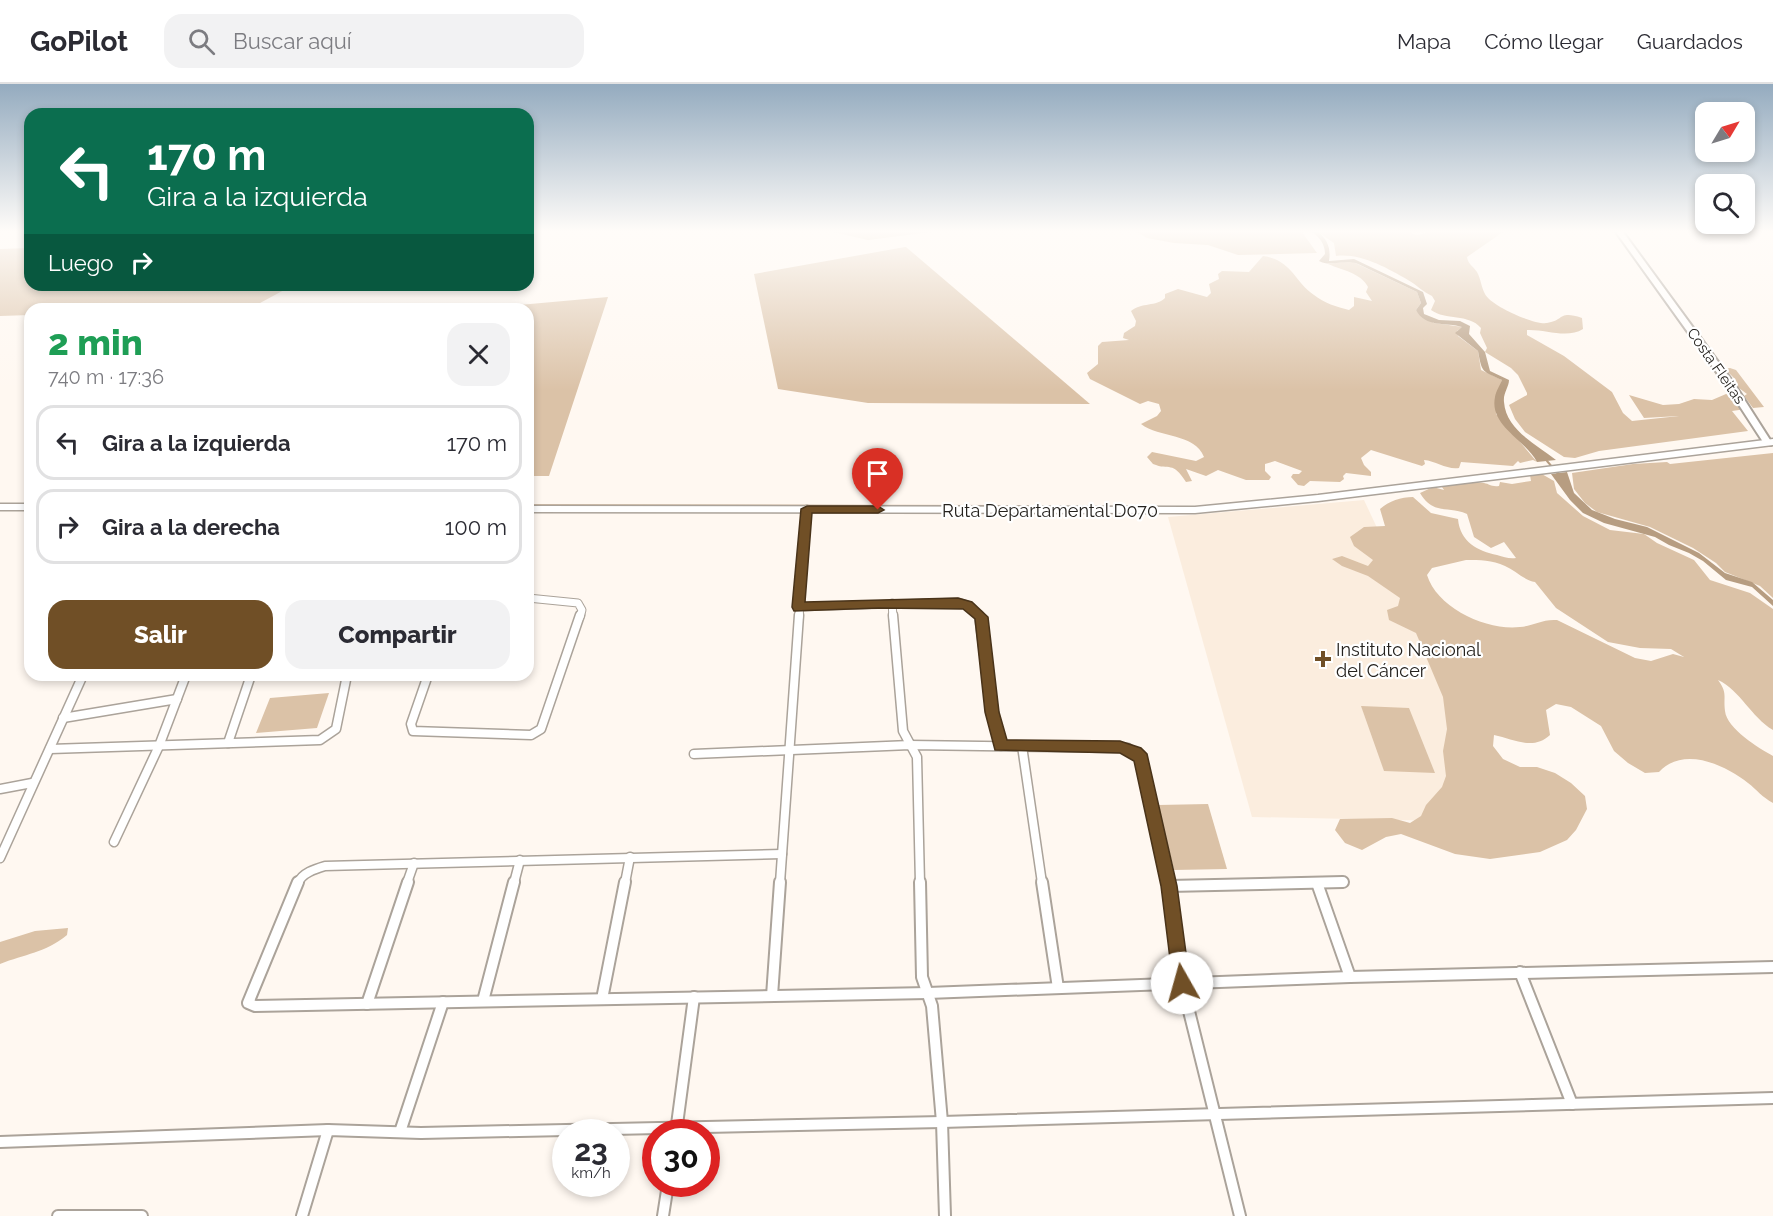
<!DOCTYPE html>
<html lang="es">
<meta charset="utf-8">
<style>
:root{--surface:#fff;--page:#f2f2f3;--text:#2b2b33;--muted:#7c7c81;--line:#e1e1e2;--accent:#704f26}
body{margin:0;font-family:Raleway,sans-serif;background:var(--page);color:var(--text);height:100vh;display:flex;flex-direction:column;font-size:22px;white-space:nowrap}
*{box-sizing:border-box;margin:0}
p{font-size:20px;color:var(--muted)}
.icon{flex:none;width:33px;height:33px;fill:none;stroke:currentColor;stroke-width:2;stroke-linecap:round;stroke-linejoin:round}
.map{position:relative;flex:1;overflow:hidden}
.panel{position:absolute;left:24px;top:219px;width:510px;height:378px;display:flex;flex-direction:column;background:var(--surface);border-radius:18px;box-shadow:0 3px 9px #0003}
.panel>*{flex:none}
.top-card{position:absolute;left:24px;top:24px;width:510px;height:183px;border-radius:18px;box-shadow:0 3px 9px #0003;background:#0b6e4f;color:#fff;overflow:hidden}
.needle{width:39px;rotate:52deg}
.tools{position:absolute;left:1695px;top:18px;display:grid;gap:12px}
.tools a{display:grid;place-items:center;width:60px;height:60px;border-radius:12px;background:var(--surface);box-shadow:0 3px 9px #0003;font-size:30px}
.speed{position:absolute;left:552px;top:1035px;display:flex;gap:12px;font-size:30px;font-weight:700;text-align:center}
.speed>*{display:grid;place-content:center;width:78px;height:78px;border-radius:50%;background:var(--surface);box-shadow:0 3px 9px #0003;line-height:1}
.speed small{font-size:15px;font-weight:400}
.speed .limit{border:9px solid #d22;background:#fff;color:#111}
.pin{position:absolute;display:grid;place-items:center;width:51px;height:51px;color:#fff;margin:-62px -26px;border-radius:50% 50% 50% 0;rotate:-45deg;box-shadow:0 0 6px #0007}
.pin .icon{rotate:45deg}
.me{position:absolute;width:66px;margin:-33px;rotate:353deg;stroke-linejoin:round;filter:drop-shadow(0 0 4px #0008)}
.turn{display:flex;align-items:center;gap:21px;height:126px;padding:0 24px;font-size:27px}
.turn .icon{width:78px;height:78px;stroke-width:2.5}
.turn b{display:block;font-size:42px;line-height:51px}
.then{display:flex;align-items:center;height:57px;padding:0 24px;background:#0003;gap:12px;font-size:22px}
.round{display:grid;place-items:center;flex:none;width:63px;height:63px;border-radius:18px;background:var(--page)}
.headline{display:flex;align-items:center;justify-content:space-between;height:102px;padding:0 24px}
h1{font-size:36px;font-weight:800;line-height:45px;color:#1e9e55}
.primary-button{display:flex;gap:12px;margin-top:auto;padding:12px 24px}
.primary-button a{flex:1;height:69px;border-radius:18px;background:var(--accent);color:#fff;font-size:24px;font-weight:800;line-height:69px;text-align:center}
.primary-button a+a{background:var(--page);color:var(--text)}
ul{padding:0;list-style:none}
li{display:flex;align-items:center;gap:18px;height:75px;margin:0 12px 9px;padding:0 12px;border:3px solid var(--line);border-radius:18px}
li div{flex:1}
li b{display:block;font-size:22px}
li em{font-style:normal}
header{display:flex;align-items:center;gap:36px;box-sizing:border-box;height:84px;padding:0 30px;background:var(--surface);border-bottom:2px solid var(--line)}
header strong{font-size:28px}
nav{display:flex;gap:33px;margin-inline-start:auto;font-size:21px}
.search{width:420px;height:54px;background:var(--page);display:flex;align-items:center;gap:15px;box-sizing:border-box;padding:0 21px;border-radius:18px;color:var(--muted);font-size:22px}
.map>svg:first-child{display:block}
.built{fill:#fbedde}
.green{fill:#dbc2a7;fill-rule:evenodd}
.water{fill:#b79d81}
.lines{fill:none;stroke-linecap:round;stroke-linejoin:round}
.stream{stroke:#b79d81;stroke-width:2}
.minor-far2-casing{stroke:#aba39a;stroke-width:9}
.minor-far1-casing{stroke:#aba39a;stroke-width:11}
.minor-casing{stroke:#aba39a;stroke-width:14}
.secondary-casing{stroke:#aba39a;stroke-width:4}
.primary-casing{stroke:#aba39a;stroke-width:3}
.minor-far2{stroke:#fff;stroke-width:7}
.minor-far1{stroke:#fff;stroke-width:8}
.minor{stroke:#fff;stroke-width:10}
.secondary{fill:#fff;fill-rule:evenodd}
.primary{fill:#fff;fill-rule:evenodd}
.route{fill:#704f26;stroke:#493319;stroke-width:1.5}
.poi-dot{fill:#704f26;stroke:#fff;stroke-width:2}
.labels{text-anchor:middle;dominant-baseline:central;stroke-width:4.5;stroke-linejoin:round;paint-order:stroke}
.far-street-label{font-size:15px;fill:#25221e;stroke:#fff}
.street-label{font-size:18px;fill:#25221e;stroke:#fff}
.poi-label{font-size:18px;fill:#25221e;stroke:#fff;text-anchor:start}
</style>
<header>
<strong>GoPilot</strong>
<div class="search"><svg class="icon" aria-label="search" viewBox="0 0 24 24"><circle cx="10" cy="10" r="6"/><path d="M15 15l6 6"/></svg>Buscar aquí</div>
<nav><a>Mapa</a><a>Cómo llegar</a><a>Guardados</a></nav>
</header>
<div class="map">
<svg width="1773" height="1132" viewBox="0 0 1773 1132">
<rect width="100%" height="100%" fill="#fff8f1"/>
<!-- built -->
<polygon class="built" points="1364,416 1466,634 1447,737 1252,733 1168,433"/>
<!-- green -->
<g class="green">
<polygon points="833,148 931,148 868,156"/>
<polygon points="1137,148 1302,148 1317,169 1238,171 1208,161 1174,159 1147,154"/>
<path d="M 1318,148 L 1409,148 L 1417,151 L 1429,148 L 1503,148 L 1467,173 C 1468,180 1473,182 1477,188 C 1481,195 1481,203 1485,210 C 1491,222 1534,241 1547,239 C 1564,237 1558,226 1582,234 L 1583,245 C 1567,255 1545,245 1527,246 L 1527,251 L 1564,272 L 1612,308 L 1623,329 L 1632,337 L 1679,332 L 1644,334 L 1629,311 L 1663,321 L 1679,320 L 1694,315 L 1712,316 L 1726,310 L 1736,315 L 1746,325 L 1732,327 L 1748,347 L 1599,367 L 1575,374 L 1564,373 L 1525,348 L 1515,335 L 1509,321 L 1527,311 L 1527,309 L 1518,291 L 1511,284 L 1485,268 L 1487,264 L 1480,249 L 1481,244 C 1468,229 1446,237 1431,226 L 1435,217 L 1432,212 C 1423,208 1417,201 1408,196 C 1387,184 1361,169 1336,172 L 1334,159 Z"/>
<polygon points="905,163 906,163 1090,320 868,319 778,305 754,190"/>
<polygon points="30,164 30,201 318,201 286,205 249,225 30,225 30,231 0,232 0,165"/>
<path d="M 1263,172 C 1292,176 1294,197 1314,211 C 1324,219 1337,223 1349,226 L 1354,222 L 1354,213 L 1372,217 L 1366,208 L 1368,203 C 1361,189 1342,186 1328,180 L 1351,177 L 1417,208 L 1421,219 L 1416,226 L 1434,239 L 1463,243 L 1457,247 L 1458,252 L 1478,267 L 1481,286 L 1502,296 L 1496,330 L 1537,378 L 1533,376 L 1520,379 L 1518,377 L 1513,382 L 1461,378 L 1459,384 C 1447,386 1436,377 1424,376 L 1425,380 L 1422,382 L 1371,366 L 1361,374 L 1364,381 L 1371,388 L 1371,392 L 1346,389 L 1343,392 L 1344,395 L 1340,398 L 1310,397 L 1304,402 L 1298,401 L 1291,393 L 1293,390 L 1299,390 L 1302,387 L 1275,377 L 1265,380 L 1265,387 L 1271,393 L 1269,396 L 1246,396 L 1218,386 L 1206,392 L 1186,385 L 1192,397 L 1186,398 C 1172,376 1170,387 1153,380 L 1147,373 L 1152,368 L 1196,377 L 1204,373 C 1195,349 1159,354 1141,340 L 1157,332 L 1161,327 L 1159,320 L 1148,317 L 1140,320 L 1090,295 L 1087,289 L 1098,280 L 1098,262 L 1102,258 L 1129,256 L 1123,254 L 1124,249 L 1135,242 L 1136,237 L 1131,227 C 1142,218 1156,223 1165,214 L 1165,210 L 1178,205 L 1207,213 L 1211,209 L 1209,200 L 1219,195 L 1218,190 L 1222,187 L 1249,188 Z"/>
<polygon points="608,213 549,392 528,392 528,225 476,225"/>
<polygon points="1730,284 1736,286 1764,323 1753,324 1744,312 1747,310 1735,301 1735,295 1725,285"/>
<polygon points="1773,369 1773,514 1760,502 1725,488 1716,479 1693,464 1650,443 1597,428 1585,419 1574,405 1572,389 1633,380 1667,378 1670,380"/>
<path d="M 1540,389 L 1554,397 L 1557,409 L 1583,432 L 1610,446 L 1644,450 L 1657,459 L 1694,476 L 1710,496 L 1750,509 L 1773,525 L 1773,646 C 1751,633 1740,606 1718,596 C 1728,610 1723,611 1725,627 C 1727,645 1759,664 1773,672 L 1773,719 C 1762,713 1757,706 1748,699 C 1724,680 1683,662 1659,688 L 1645,689 L 1628,679 L 1614,667 L 1601,642 L 1571,623 L 1556,620 L 1546,626 L 1550,651 C 1533,667 1514,655 1494,651 L 1493,662 L 1503,675 L 1520,683 L 1537,683 L 1555,689 L 1571,699 L 1585,712 L 1587,725 L 1576,746 L 1567,756 L 1540,768 L 1490,775 L 1455,770 L 1401,750 L 1386,753 L 1362,766 L 1345,759 L 1335,746 L 1340,735 L 1392,734 L 1410,739 L 1421,732 L 1426,721 L 1442,703 L 1446,692 L 1443,667 L 1447,645 L 1443,613 L 1416,549 L 1389,536 L 1387,526 L 1398,522 L 1400,514 L 1368,492 L 1342,482 L 1332,475 L 1342,472 L 1368,482 L 1373,476 L 1354,462 L 1350,453 L 1364,443 L 1385,442 L 1380,425 C 1389,417 1401,413 1413,413 L 1431,429 L 1458,435 C 1460,458 1478,467 1497,471 C 1504,473 1509,475 1516,474 L 1504,458 L 1491,464 L 1474,453 L 1467,430 C 1447,421 1434,432 1420,409 L 1433,403 L 1444,406 L 1442,403 C 1454,398 1471,397 1484,399 C 1490,400 1491,403 1499,402 L 1500,398 L 1512,400 L 1531,397 L 1530,391 ZM 1466,476 C 1480,476 1492,476 1505,482 C 1515,486 1525,497 1535,498 L 1556,524 L 1608,558 L 1640,564 L 1671,565 L 1684,573 L 1673,570 L 1651,577 L 1635,574 L 1557,536 C 1541,535 1534,542 1520,543 C 1487,547 1437,524 1427,491 L 1432,484 Z"/>
<polygon points="528,420 1043,421 1043,424 528,421"/>
<polygon points="329,609 317,644 256,649 270,614"/>
<polygon points="1361,622 1409,624 1435,689 1384,687"/>
<polygon points="1208,720 1227,785 1174,786 1158,721"/>
<path d="M 68,844 L 67,851 C 45,869 25,870 0,880 L 0,858 L 35,847 Z"/>
</g>
<!-- water -->
<g class="water">
<path d="M 1312,148 L 1318,148 C 1328,156 1331,165 1329,177 L 1354,175 L 1423,208 L 1427,220 L 1423,224 L 1424,230 L 1439,236 L 1460,237 L 1470,242 L 1469,250 L 1485,268 L 1490,287 L 1509,296 C 1509,303 1503,309 1504,318 C 1506,346 1536,360 1556,376 L 1537,378 C 1526,356 1489,342 1495,313 C 1496,307 1500,301 1502,296 C 1482,287 1482,289 1478,267 L 1455,249 L 1462,243 C 1447,238 1425,244 1416,226 L 1421,219 L 1417,208 L 1358,180 C 1344,174 1332,184 1319,177 L 1325,170 C 1325,160 1320,154 1312,148 Z"/>
<polygon points="1567,388 1574,409 1592,426 1615,435 1647,443 1699,469 1725,489 1752,498 1773,516 1773,522 1752,503 1726,496 1703,477 1689,469 1669,461 1655,453 1604,439 1583,429 1570,416 1551,390"/>
</g>
<g class="lines">
<!-- stream -->
<polyline class="stream" points="1547,377 1559,391"/>
<!-- minor-far2 casing -->
<g class="minor-far2-casing">
<g id="minor-far2">
<polyline points="528,514 578,519 582,526 580,533"/>
<polyline points="892,519 893,533"/>
<polyline points="798,523 958,518 968,521 981,533"/>
<polyline points="799,533 807,425"/>
</g>
</g>
<!-- minor-far1 casing -->
<g class="minor-far1-casing">
<g id="minor-far1">
<polyline points="893,531 903,647 917,673 920,799"/>
<polyline points="979,531 992,628 1001,662"/>
<polyline points="428,591 411,640 413,647 531,651 541,645 580,531"/>
<polyline points="63,634 177,615"/>
<polyline points="228,659 251,591"/>
<polyline points="1022,662 1042,799"/>
<polyline points="50,665 320,656 336,645 347,591"/>
<polyline points="694,670 910,661 1128,664 1141,674 1168,799"/>
<polyline points="0,705 32,699"/>
<polyline points="114,758 159,662 186,591"/>
<polyline points="0,774 83,591"/>
<path d="M 298,799 C 302,789 315,785 325,782 L 782,770"/>
<polyline points="407,799 414,779"/>
<polyline points="514,799 520,776"/>
<polyline points="625,799 630,773"/>
<polyline points="780,799 799,531"/>
<polyline points="1285,799 1343,798"/>
</g>
</g>
<!-- minor casing -->
<g class="minor-casing">
<g id="minor">
<polyline points="298,798 248,919 255,922 928,909 1350,893 1773,883"/>
<polyline points="920,798 922,893 932,922 942,1038 945,1132"/>
<polyline points="1042,798 1058,904"/>
<polyline points="1168,798 1182,899 1240,1132"/>
<polyline points="1317,799 1350,893"/>
<polyline points="1169,802 1343,798"/>
<polyline points="1520,888 1572,1020"/>
<polyline points="772,912 780,798"/>
<polyline points="602,915 625,798"/>
<polyline points="483,917 514,798"/>
<polyline points="367,920 408,798"/>
<polyline points="400,1048 443,918"/>
<polyline points="676,1048 694,913"/>
<polyline points="0,1058 328,1046 421,1049 942,1038 1773,1014"/>
<polyline points="58,1132 142,1132"/>
<polyline points="302,1132 328,1046"/>
<polyline points="663,1132 668,1100"/>
</g>
</g>
<!-- secondary casing -->
<g class="secondary-casing">
<polygon id="secondary" points="1616,148 1623,148 1735,301 1772,359 1771,361 1765,361 1728,304"/>
</g>
<!-- primary casing -->
<g class="primary-casing">
<g id="primary">
<polygon points="1773,355 1773,361 1318,417 1195,429 528,428 528,422 1195,423 1318,411"/>
<rect x="0" y="420" width="30" height="6"/>
</g>
</g>
<!-- minor-far2 -->
<use href="#minor-far2" class="minor-far2"/>
<!-- minor-far1 -->
<use href="#minor-far1" class="minor-far1"/>
<!-- minor -->
<use href="#minor" class="minor"/>
<!-- secondary -->
<use href="#secondary" class="secondary"/>
<!-- primary -->
<use href="#primary" class="primary"/>
</g>
<!-- sky -->
<linearGradient id="sky" x2="0" y2="1"><stop stop-color="#94abbf"/><stop offset="0.48" stop-color="#fffcf9"/><stop offset="1" stop-color="#fffcf9" stop-opacity="0"/></linearGradient>
<rect width="1773" height="307" fill="url(#sky)"/>
<!-- route -->
<polygon class="route" points="807,422 878,422 884,426 878,429 812,429 805,518 958,514 972,518 988,533 999,628 1007,656 1120,657 1141,664 1147,670 1177,802 1190,899 1188,905 1182,908 1175,905 1173,899 1161,802 1134,677 1120,669 995,666 985,628 975,535 963,525 879,524 794,527 792,523 801,425"/>
<!-- markers -->
<path class="poi-dot" d="M1320 566h6v6h6v6h-6v6h-6v-6h-6v-6h6z"/>
<g class="labels">
<!-- far-street labels -->
<g class="far-street-label">
<text transform="translate(1716 282) rotate(55)">Costa Fleitas</text>
</g>
<!-- street labels -->
<g class="street-label">
<text x="1050" y="426">Ruta Departamental D070</text>
</g>
<!-- poi labels -->
<g class="poi-label">
<text x="1336" y="565">Instituto Nacional<tspan x="1336" dy="21">del Cáncer</tspan></text>
</g>
</g>
</svg>
<div class="tools">
<a><svg class="needle" viewBox="-14 -14 28 28"><path d="M0-13l5 13h-10z" fill="#e53935"/><path d="M0 13l5-13h-10z" fill="#7c7c81"/></svg></a>
<a><svg class="icon" aria-label="search" viewBox="0 0 24 24"><circle cx="10" cy="10" r="6"/><path d="M15 15l6 6"/></svg></a>
</div>
<div class="speed"><div>23<small>km/h</small></div><div class="limit">30</div></div>
<div class="pin" style="left:878px;top:426px;background:#d93025"><svg class="icon" aria-label="arrive" viewBox="0 0 24 24"><path d="M6 21V4h12l-3 4 3 4H6"/></svg></div>
<svg class="me" style="left:1182px;top:899px" viewBox="-20 -20 40 40"><circle r="19" fill="#fff"/><path d="M0-13L10 11 0 6-10 11z" fill="#704f26"/></svg>
<div class="top-card">
<div class="turn"><svg class="icon" aria-label="left" viewBox="0 0 24 24"><path d="M17 20v-9H6M10 6l-5 5 5 5"/></svg><div><b>170 m</b>Gira a la izquierda</div></div>
<div class="then">Luego<svg class="icon" aria-label="right" viewBox="0 0 24 24"><path d="M7 20v-9h11M14 6l5 5-5 5"/></svg></div>
</div>
<section class="panel">
<div class="headline"><div><h1>2 min</h1><p>740 m · 17:36</p></div><a class="round"><svg class="icon" aria-label="close" viewBox="0 0 24 24"><path d="M6 6l12 12M18 6L6 18"/></svg></a></div>
<ul>
<li><svg class="icon" aria-label="left" viewBox="0 0 24 24"><path d="M17 20v-9H6M10 6l-5 5 5 5"/></svg><div><b>Gira a la izquierda</b></div><em>170 m</em></li>
<li><svg class="icon" aria-label="right" viewBox="0 0 24 24"><path d="M7 20v-9h11M14 6l5 5-5 5"/></svg><div><b>Gira a la derecha</b></div><em>100 m</em></li>
</ul>
<div class="primary-button"><a>Salir</a><a>Compartir</a></div>
</section>
</div>
